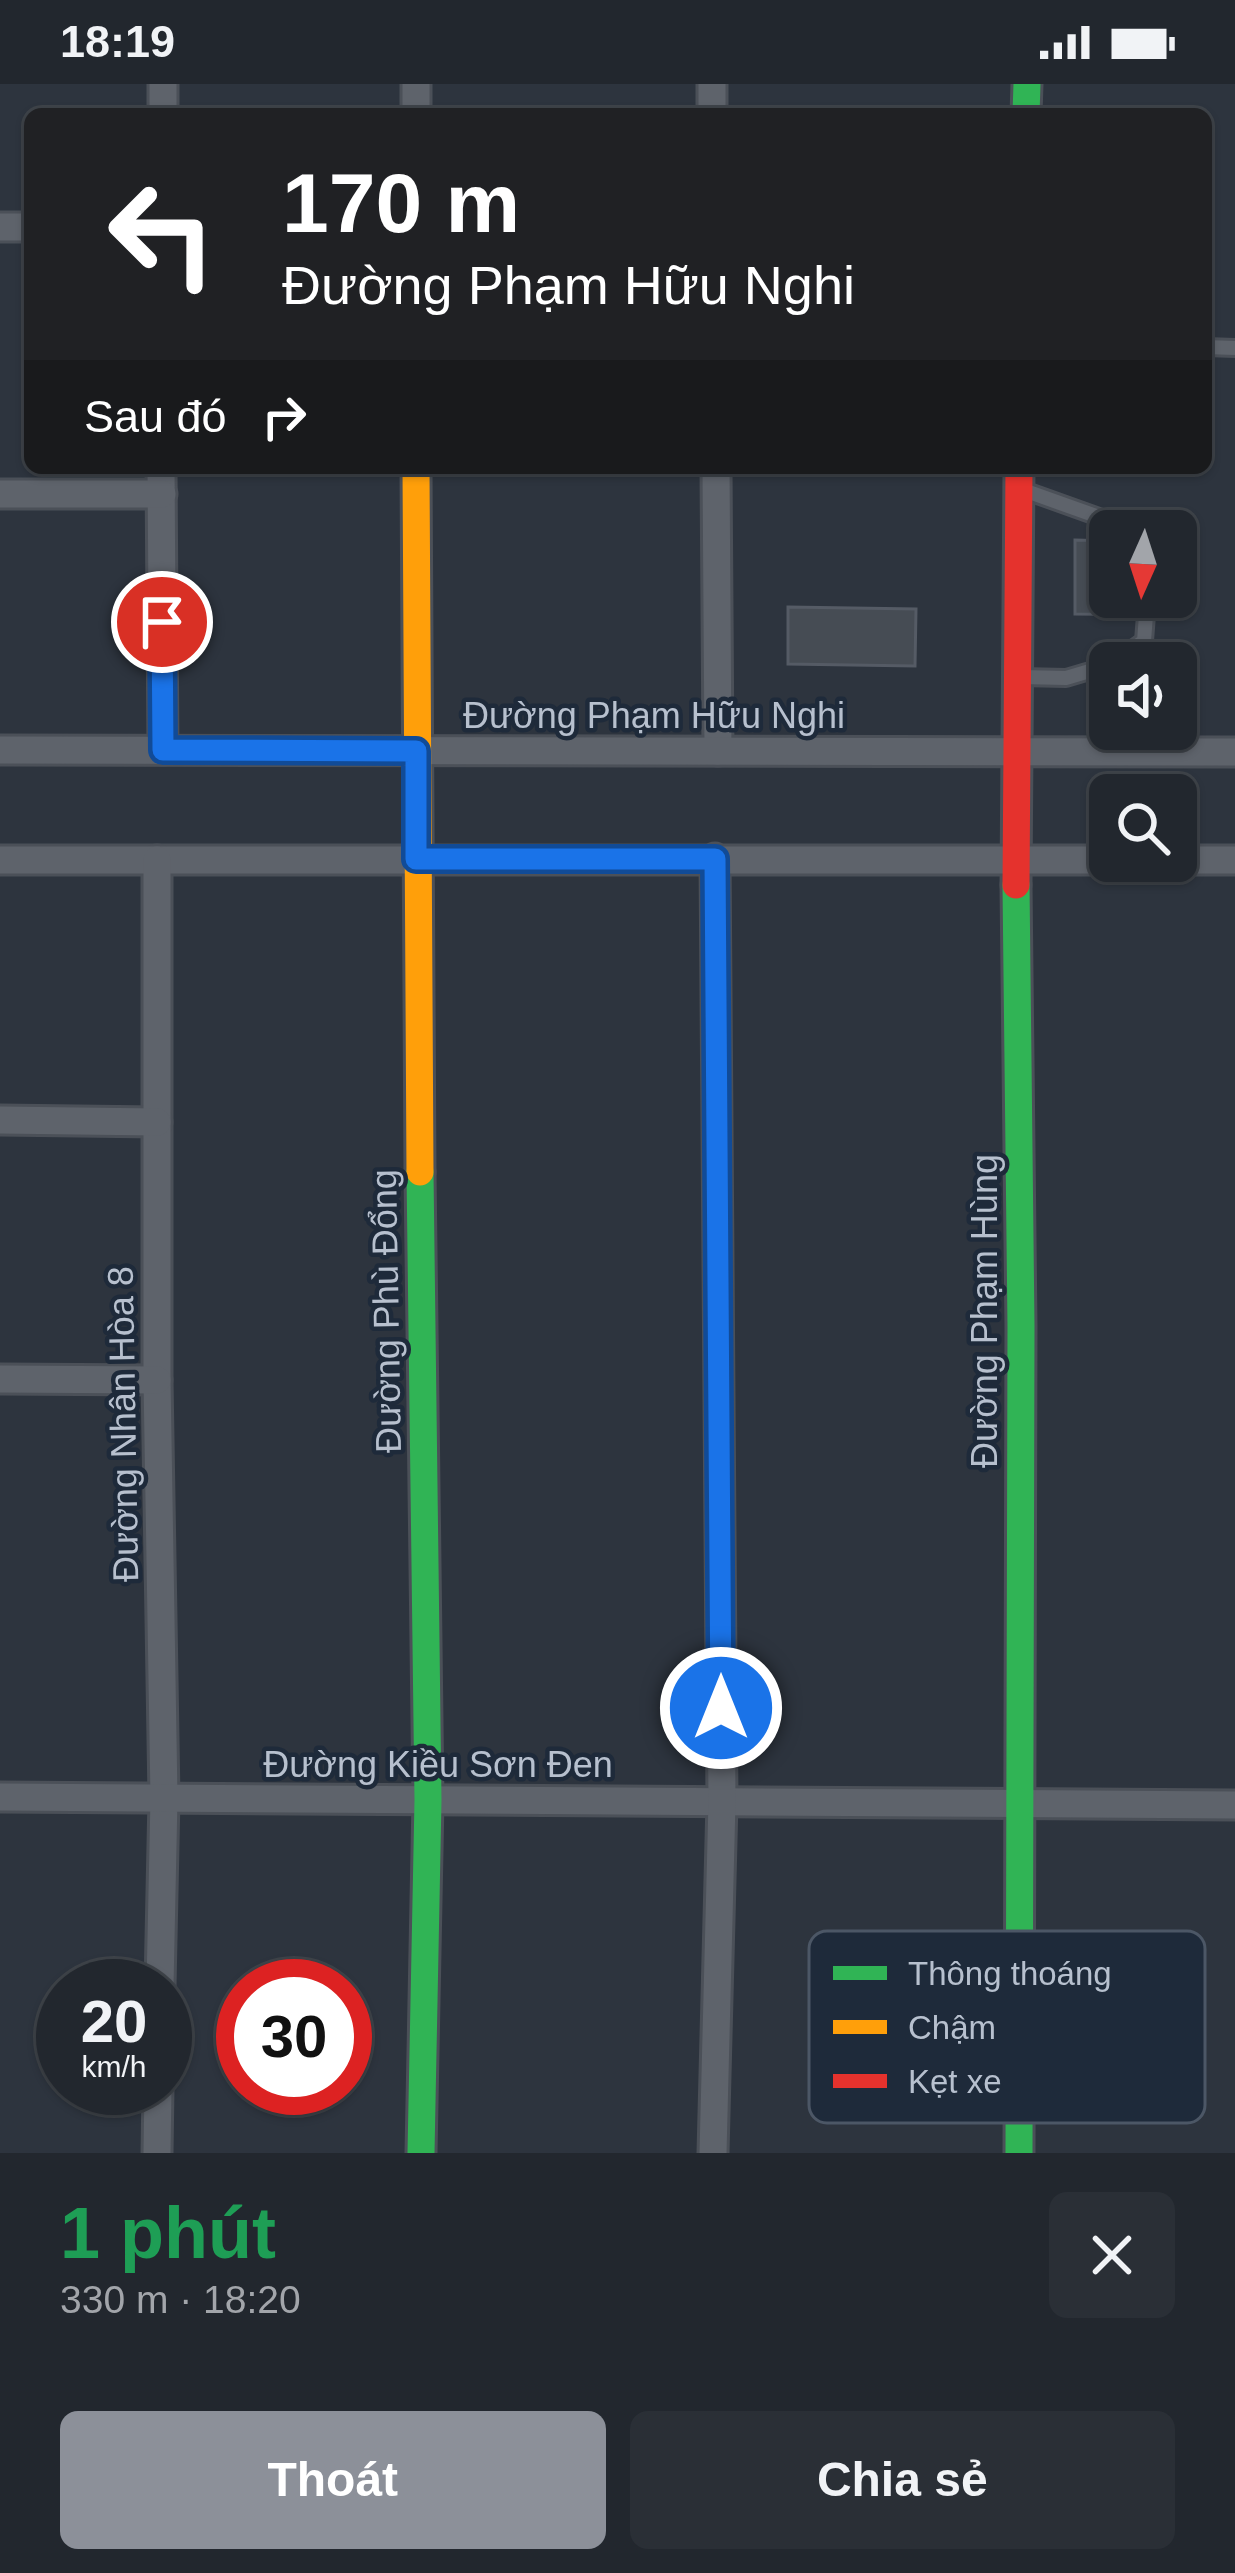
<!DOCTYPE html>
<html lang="vi">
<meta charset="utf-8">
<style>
:root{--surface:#22272e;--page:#2a2f36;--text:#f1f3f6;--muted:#a2a5aa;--line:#3f444a;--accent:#8c9099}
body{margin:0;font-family:Helvetica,sans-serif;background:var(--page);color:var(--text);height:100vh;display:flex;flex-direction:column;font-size:45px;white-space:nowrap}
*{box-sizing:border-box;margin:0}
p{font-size:39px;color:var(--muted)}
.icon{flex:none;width:66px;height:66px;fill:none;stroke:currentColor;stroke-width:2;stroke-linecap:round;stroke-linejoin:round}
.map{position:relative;height:2069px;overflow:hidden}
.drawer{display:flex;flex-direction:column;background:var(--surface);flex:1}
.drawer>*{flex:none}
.banner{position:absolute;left:24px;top:24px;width:1188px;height:366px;border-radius:18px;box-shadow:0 3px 9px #0004,0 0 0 3px var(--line);background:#202124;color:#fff;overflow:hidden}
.needle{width:78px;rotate:183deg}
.controls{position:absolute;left:1089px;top:426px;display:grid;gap:24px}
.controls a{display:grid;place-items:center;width:108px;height:108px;border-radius:18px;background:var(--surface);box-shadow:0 3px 9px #0004,0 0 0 3px var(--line);font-size:60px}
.speed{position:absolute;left:36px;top:1875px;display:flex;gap:24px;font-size:60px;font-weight:700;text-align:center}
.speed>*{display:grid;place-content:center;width:156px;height:156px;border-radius:50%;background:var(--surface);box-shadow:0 3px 9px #0004,0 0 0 3px var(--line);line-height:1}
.speed small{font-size:30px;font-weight:400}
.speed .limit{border:18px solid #d22;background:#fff;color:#111}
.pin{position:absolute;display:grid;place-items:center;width:102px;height:102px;color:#fff;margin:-51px;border:6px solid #fff;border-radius:50%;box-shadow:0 3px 12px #0007}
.me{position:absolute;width:132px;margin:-66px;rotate:0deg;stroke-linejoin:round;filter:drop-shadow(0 0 9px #0008)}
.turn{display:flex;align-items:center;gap:42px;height:252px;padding:0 60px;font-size:54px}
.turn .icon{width:156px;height:156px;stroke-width:2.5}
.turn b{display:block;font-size:84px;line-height:102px}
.then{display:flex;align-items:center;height:114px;padding:0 60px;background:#0003;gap:24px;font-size:45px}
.round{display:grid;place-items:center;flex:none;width:126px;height:126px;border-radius:18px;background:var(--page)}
.summary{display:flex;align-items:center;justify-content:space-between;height:204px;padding:0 60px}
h1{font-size:72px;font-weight:700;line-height:90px;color:#1e9e55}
.cta{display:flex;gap:24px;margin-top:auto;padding:24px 60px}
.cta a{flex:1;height:138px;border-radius:18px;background:var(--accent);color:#fff;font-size:48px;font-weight:700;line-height:138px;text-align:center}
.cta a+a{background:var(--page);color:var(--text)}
.status{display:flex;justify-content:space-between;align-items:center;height:84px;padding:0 60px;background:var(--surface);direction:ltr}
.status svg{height:33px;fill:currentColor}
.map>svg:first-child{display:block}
.building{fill:#464c54;stroke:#555b65;stroke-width:3}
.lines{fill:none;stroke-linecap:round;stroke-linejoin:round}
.lane-casing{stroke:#4b5058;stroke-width:20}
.street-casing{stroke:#4b5058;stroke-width:33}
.fast-casing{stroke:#4b5058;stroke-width:33}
.slow-casing{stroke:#4b5058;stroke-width:33}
.jam-casing{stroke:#4b5058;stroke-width:33}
.lane{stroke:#5e636b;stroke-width:14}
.street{stroke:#5e636b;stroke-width:27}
.fast{stroke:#30b455;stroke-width:27}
.slow{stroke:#ff9f0a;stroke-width:27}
.jam{stroke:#e5322d;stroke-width:27}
.route-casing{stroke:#114b97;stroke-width:30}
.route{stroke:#1a73e8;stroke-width:21}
.labels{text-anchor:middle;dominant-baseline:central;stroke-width:9;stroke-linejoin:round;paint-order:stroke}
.street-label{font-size:36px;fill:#b7c0ce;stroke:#1e2a3a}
.key{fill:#1e2a3a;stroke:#4c5766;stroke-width:3}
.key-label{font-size:33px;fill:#b7c0ce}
</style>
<div class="status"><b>18:19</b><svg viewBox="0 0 49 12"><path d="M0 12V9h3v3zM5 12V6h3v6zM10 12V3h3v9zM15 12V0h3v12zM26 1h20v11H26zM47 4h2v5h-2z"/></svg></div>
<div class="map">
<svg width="1235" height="2069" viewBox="0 0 1235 2069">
<rect width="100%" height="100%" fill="#2d343e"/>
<!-- building -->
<g class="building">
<polygon points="1075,456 1110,457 1110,513 1176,513 1176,457 1181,457 1180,531 1075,530"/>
<polygon points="788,523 916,525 915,582 788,580"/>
</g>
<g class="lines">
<!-- lane casing -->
<g class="lane-casing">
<g id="lane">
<polyline points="1206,263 1235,264"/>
<polyline points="1029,408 1113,438 1118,447"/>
<polyline points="1113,579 1144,557 1146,531"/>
<polyline points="1021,593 1066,594 1110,581"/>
</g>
</g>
<!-- street casing -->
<g class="street-casing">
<g id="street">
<polyline points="416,0 416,30"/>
<polyline points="712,0 712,30"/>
<polyline points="163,30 163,0"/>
<polyline points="0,143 30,143"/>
<polyline points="161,384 163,666"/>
<polyline points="716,384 718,667"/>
<polyline points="0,410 162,410"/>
<polyline points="0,666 1235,668"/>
<polyline points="0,776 1110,776"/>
<polyline points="157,776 157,1296 164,1714 160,1902"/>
<polyline points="1176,776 1235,776"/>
<polyline points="0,1036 157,1038"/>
<polyline points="0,1295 157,1296"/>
<polyline points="0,1713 1235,1721"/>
<polyline points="157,2069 158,2004"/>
<polyline points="713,2069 722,1718 715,774"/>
</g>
</g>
<!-- fast casing -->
<g class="fast-casing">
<g id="fast">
<polyline points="1026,30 1027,0"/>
<polyline points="1016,801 1021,1242 1019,2069"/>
<polyline points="420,1088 428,1716 421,2069"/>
</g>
</g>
<!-- slow casing -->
<g class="slow-casing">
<polyline id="slow" points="416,384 420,1088"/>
</g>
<!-- jam casing -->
<g class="jam-casing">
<polyline id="jam" points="1016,801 1019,384"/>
</g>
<!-- lane -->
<use href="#lane" class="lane"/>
<!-- street -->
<use href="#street" class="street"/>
<!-- fast -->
<use href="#fast" class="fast"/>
<!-- slow -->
<use href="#slow" class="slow"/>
<!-- jam -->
<use href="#jam" class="jam"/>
</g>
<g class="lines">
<!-- route casing -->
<g class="route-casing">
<polyline id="route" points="162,538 163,666 416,667 416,775 715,775 721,1624"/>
</g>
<!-- route -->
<use href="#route" class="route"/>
</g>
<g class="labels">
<!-- street labels -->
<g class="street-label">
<text x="654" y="631">Đường Phạm Hữu Nghi</text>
<text transform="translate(386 1227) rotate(-91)">Đường Phù Đổng</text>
<text transform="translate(984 1227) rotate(-90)">Đường Phạm Hùng</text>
<text transform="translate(123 1340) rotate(-91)">Đường Nhân Hòa 8</text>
<text x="438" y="1680">Đường Kiều Sơn Đen</text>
</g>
</g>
<!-- legend -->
<rect x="809" y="1847" width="396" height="192" rx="18" class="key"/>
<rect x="833" y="1882" width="54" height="14" fill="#30b455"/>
<rect x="833" y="1936" width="54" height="14" fill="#ff9f0a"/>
<rect x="833" y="1990" width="54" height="14" fill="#e5322d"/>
<g class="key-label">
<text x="908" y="1901">Thông thoáng</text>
<text x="908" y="1955">Chậm</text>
<text x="908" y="2009">Kẹt xe</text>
</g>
</svg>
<div class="controls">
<a><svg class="needle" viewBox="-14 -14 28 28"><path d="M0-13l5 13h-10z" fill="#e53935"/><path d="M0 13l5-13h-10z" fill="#a2a5aa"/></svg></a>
<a><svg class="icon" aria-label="sound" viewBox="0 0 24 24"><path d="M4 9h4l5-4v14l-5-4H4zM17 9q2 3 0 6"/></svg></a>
<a><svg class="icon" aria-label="search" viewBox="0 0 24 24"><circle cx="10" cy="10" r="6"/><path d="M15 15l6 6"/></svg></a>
</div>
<div class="speed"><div>20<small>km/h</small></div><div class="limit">30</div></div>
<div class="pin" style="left:162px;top:538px;background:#d93025"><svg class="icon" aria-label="arrive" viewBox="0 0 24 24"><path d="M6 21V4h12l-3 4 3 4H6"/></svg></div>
<svg class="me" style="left:721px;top:1624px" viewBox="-20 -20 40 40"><circle r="17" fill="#1a73e8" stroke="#fff" stroke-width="3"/><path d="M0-11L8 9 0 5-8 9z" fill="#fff"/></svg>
<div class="banner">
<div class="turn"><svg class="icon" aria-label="left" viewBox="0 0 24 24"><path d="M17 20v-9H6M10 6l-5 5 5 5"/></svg><div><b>170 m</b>Đường Phạm Hữu Nghi</div></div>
<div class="then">Sau đó<svg class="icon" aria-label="right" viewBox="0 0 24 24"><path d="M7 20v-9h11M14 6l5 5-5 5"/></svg></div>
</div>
</div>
<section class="drawer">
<div class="summary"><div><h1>1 phút</h1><p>330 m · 18:20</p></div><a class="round"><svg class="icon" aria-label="close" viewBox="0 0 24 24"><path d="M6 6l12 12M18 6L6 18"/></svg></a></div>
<div class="cta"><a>Thoát</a><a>Chia sẻ</a></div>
</section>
